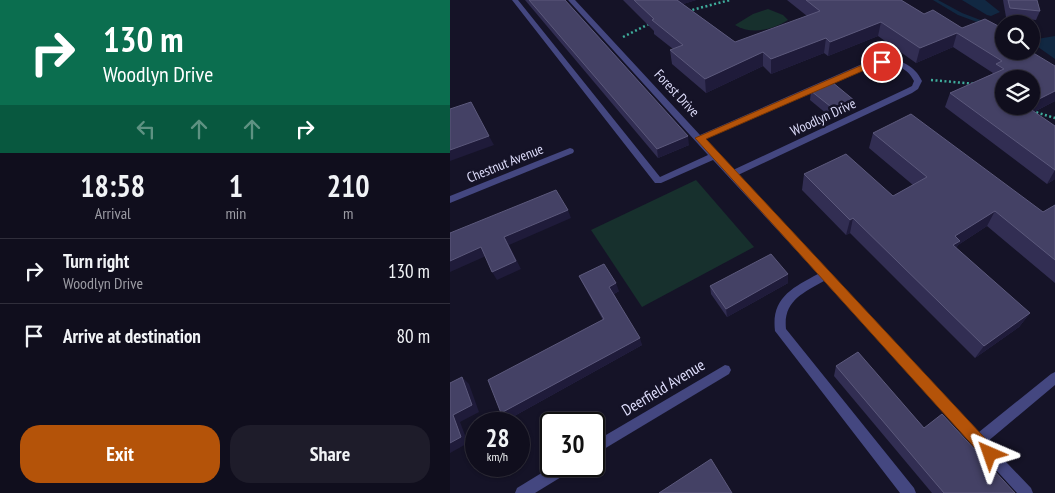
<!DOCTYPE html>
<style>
:root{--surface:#100e1d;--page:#1e1c2a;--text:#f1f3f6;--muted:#9c9ca4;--line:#302e3b;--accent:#b45309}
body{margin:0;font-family:"PT Sans Narrow",sans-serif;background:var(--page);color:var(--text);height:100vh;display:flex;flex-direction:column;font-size:19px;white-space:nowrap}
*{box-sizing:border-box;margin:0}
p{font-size:16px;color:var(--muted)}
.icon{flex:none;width:28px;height:28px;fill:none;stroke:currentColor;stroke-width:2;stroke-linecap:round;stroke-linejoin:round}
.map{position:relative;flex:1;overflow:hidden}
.details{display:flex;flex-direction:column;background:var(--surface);width:450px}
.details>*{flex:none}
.guide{background:#0b6e4f;color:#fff;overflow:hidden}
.buttons{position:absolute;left:545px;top:15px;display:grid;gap:10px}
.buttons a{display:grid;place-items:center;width:45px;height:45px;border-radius:50%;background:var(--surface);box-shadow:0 1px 4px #0004,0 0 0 1px var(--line);font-size:25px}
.speed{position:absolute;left:15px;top:412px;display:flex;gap:10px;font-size:25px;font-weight:700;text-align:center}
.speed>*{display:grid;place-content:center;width:65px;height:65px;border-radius:50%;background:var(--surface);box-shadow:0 1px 4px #0004,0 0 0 1px var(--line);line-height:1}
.speed small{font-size:12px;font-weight:400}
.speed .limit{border:2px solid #111;border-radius:8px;background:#fff;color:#111}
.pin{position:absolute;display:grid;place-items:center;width:42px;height:42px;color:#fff;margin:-21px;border:2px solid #fff;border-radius:50%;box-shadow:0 1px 5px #0007}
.me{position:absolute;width:55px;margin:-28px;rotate:317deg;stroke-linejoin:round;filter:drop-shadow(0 0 4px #0008)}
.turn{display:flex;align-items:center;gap:18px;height:105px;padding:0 20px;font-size:22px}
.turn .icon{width:65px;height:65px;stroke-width:2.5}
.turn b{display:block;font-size:35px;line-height:42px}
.lanes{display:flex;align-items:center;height:48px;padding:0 20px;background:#0003;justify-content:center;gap:25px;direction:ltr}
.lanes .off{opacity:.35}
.eta{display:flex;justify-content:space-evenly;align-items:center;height:85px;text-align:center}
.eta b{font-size:30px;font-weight:700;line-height:35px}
.button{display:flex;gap:10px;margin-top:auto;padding:10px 20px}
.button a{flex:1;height:58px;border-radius:20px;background:var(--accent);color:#fff;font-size:20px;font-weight:700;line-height:58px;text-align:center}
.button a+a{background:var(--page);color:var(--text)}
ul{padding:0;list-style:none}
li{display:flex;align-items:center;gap:15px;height:65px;padding:0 20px;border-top:1px solid var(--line)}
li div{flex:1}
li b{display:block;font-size:19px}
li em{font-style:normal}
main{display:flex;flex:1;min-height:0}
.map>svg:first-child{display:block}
.green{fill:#17302d}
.water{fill:#112842}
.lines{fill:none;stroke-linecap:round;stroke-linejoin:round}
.stream{fill:#112842;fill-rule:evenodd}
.path{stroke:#3fad9c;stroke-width:2.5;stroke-dasharray:2 2.5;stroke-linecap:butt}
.street{fill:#444780;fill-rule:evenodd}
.wall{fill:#322e53}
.shaded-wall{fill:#1f1b3a}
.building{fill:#444165;stroke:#5c597c}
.route{fill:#b45309;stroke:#753606}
.labels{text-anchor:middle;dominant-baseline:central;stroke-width:5;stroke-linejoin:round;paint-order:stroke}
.street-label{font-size:14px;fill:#deddfb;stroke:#151327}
.near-street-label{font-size:16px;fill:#deddfb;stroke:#151327}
</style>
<main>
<section class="details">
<div class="guide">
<div class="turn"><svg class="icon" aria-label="right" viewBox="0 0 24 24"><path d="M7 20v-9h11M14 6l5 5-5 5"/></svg><div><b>130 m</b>Woodlyn Drive</div></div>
<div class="lanes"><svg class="icon off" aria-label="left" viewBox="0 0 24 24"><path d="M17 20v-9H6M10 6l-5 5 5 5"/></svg><svg class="icon off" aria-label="ahead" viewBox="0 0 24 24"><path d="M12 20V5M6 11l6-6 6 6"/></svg><svg class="icon off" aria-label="ahead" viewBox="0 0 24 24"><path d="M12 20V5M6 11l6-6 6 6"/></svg><svg class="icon" aria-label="right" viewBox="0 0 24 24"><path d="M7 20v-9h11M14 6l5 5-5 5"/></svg></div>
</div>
<div class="eta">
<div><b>18:58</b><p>Arrival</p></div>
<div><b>1</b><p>min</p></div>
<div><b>210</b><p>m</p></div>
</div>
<ul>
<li><svg class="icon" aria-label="right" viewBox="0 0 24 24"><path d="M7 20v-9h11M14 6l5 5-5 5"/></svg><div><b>Turn right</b><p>Woodlyn Drive</p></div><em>130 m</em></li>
<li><svg class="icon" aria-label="arrive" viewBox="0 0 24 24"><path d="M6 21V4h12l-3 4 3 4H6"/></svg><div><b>Arrive at destination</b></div><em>80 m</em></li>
</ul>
<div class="button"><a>Exit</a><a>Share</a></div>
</section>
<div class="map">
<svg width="605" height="493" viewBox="0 0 605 493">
<rect width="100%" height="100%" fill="#151327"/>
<!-- green -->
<g class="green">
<path d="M 318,9 L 333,15 L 338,20 C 322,30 301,35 285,25 L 303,14 Z"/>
<polygon points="246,180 304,247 192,307 141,230"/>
</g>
<!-- water -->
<g class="water">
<polygon points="512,0 535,0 550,12 541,16 537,15"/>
<polygon points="605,36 605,59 581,42 581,40"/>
</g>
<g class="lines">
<!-- stream -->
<polygon class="stream" points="483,0 488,0 512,13 554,29 554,32 508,15"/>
<!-- path -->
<g class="path">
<polyline points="238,11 280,0"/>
<polyline points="173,37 199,24"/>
<polyline points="481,80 526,84"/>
<polyline points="582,111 605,118"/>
</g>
<!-- street -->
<g class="street">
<path d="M 62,0 L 68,0 L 210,177 L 258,155 L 118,0 L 125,0 L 250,135 L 419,61 C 441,57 462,60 472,81 L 468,89 L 462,93 L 288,175 L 529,432 L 601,374 L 605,372 L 605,385 L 537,442 L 581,488 L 583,493 L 567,493 L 374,281 C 353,293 333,301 336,329 L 464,488 L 466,493 L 450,493 L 325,331 C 321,298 342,288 368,274 L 263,160 L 211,183 L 205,183 ZM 423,65 C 440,64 456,64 464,81 L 462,86 L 456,89 L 283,170 L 255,139 Z"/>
<polygon points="120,148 123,149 124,151 123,153 0,203 0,196"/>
<polygon points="275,365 279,366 281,370 279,374 144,455 144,442"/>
<polygon points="103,466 122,466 121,471 85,493 65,493 67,488"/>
</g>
</g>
<!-- wall -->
<g class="wall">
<polygon points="75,0 115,0 239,145 208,158"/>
<polygon points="173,0 246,0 233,4 285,42 357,16 337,0 451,0 474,14 512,28 554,51 605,66 605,101 584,112 605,126 605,179 597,184 495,107 500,93 542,74 543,73 503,47 466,63 428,36 378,56 374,53 321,74 313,66 256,93 222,64 220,50 223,49 204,34 204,31"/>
<polygon points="553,0 587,0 590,11 586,20 556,17"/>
<polygon points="361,91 403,110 383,119 360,100"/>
<polygon points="423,133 593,212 605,205 605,283 537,226 508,245 506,248 580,313 569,327 525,358 400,233 396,235 352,190 354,174 443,196 463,185 419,148"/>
<polygon points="129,276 169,291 164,294 192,345 57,420 51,413 153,320 133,284"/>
<polygon points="338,283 277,317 261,294 260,286"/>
<polygon points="386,366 474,428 565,493 482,493 384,376"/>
</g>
<!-- shaded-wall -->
<g class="shaded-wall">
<polygon points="220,0 246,0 221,8"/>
<polygon points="431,22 428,36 378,56 380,42"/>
<polygon points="507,33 503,47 466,63 470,48"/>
<polygon points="376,38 374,53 321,74 321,59"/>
<polygon points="313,52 313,66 256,93 255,79"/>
<polygon points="605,91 605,101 568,120 575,106 581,106 581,103"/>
<polygon points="405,101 403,110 383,119 385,110"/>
<polygon points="39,136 44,145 0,161 0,150"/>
<polygon points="238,136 239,145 208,158 207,149"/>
<polygon points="605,170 605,179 597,184"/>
<polygon points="118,210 121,218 59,245 71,269 47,280 42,272 54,237"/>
<polygon points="545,211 537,226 508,245 503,255 498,251 505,236"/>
<polygon points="403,218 400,233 396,235 400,220"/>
<polygon points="31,247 36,256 0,272 0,261"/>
<polygon points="338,274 338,283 277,317 276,309"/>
<polygon points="166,283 169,291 162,295 159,287"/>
<polygon points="580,313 569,327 525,358 534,346"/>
<polygon points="190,338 192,345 57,420 51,413"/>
<polygon points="12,377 19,384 29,412 10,422 18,443 0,453 0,443 3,415"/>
</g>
<!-- building -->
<g class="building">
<polygon points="79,0 115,0 238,136 207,149"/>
<polygon points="184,0 227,0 285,42 370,11 356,0 451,0 474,14 483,10 512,28 535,19 554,29 554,51 580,51 605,66 605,91 581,103 581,79 554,79 554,106 576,106 605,126 605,170 500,93 554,69 546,64 552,61 507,33 470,48 431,22 380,42 376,38 321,59 313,52 255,79 220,50 233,45 202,20 204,19"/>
<polygon points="558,0 587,0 590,11 560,8"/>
<polygon points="382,82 405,101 385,110 361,91"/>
<polygon points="21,102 39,136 0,150 0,109"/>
<polygon points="461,114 593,212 605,205 605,260 545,211 505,236 510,241 503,245 580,313 534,346 403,218 400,220 354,174 396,154 443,196 477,177 423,133"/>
<polygon points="106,190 118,210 54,237 66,261 42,272 31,247 0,261 0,233"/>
<polygon points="321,254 338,274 276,309 260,286"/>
<polygon points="154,264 166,283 159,287 190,338 51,413 38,380 154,319 129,276"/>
<polygon points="408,352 474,428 492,414 565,493 494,493 386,366"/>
<polygon points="12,377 22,405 3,415 11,437 0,443 0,383"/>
<polygon points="261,459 282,493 209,493"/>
</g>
<!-- route -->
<polygon class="route" points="432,59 435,60 435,64 424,66 256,139 545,449 547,454 545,459 540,462 535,459 245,138 419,62"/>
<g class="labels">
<!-- street labels -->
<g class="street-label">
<text transform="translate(227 93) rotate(47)">Forest Drive</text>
<text transform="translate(373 117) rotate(-25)">Woodlyn Drive</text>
<text transform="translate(55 163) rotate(-22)">Chestnut Avenue</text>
</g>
<!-- near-street labels -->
<g class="near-street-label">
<text transform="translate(213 387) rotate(-31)">Deerfield Avenue</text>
</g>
</g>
</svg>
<div class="buttons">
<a><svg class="icon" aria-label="search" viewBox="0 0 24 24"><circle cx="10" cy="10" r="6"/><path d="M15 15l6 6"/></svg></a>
<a><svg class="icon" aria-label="layers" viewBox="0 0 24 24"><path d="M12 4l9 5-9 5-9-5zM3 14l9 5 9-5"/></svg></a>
</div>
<div class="speed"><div>28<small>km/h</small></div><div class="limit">30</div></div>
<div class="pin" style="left:432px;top:62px;background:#d93025"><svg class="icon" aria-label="arrive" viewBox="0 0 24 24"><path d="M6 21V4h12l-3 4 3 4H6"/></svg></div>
<svg class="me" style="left:540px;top:454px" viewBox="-20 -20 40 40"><path d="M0-17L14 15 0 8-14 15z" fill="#b45309" stroke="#fff" stroke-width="4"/></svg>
</div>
</main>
